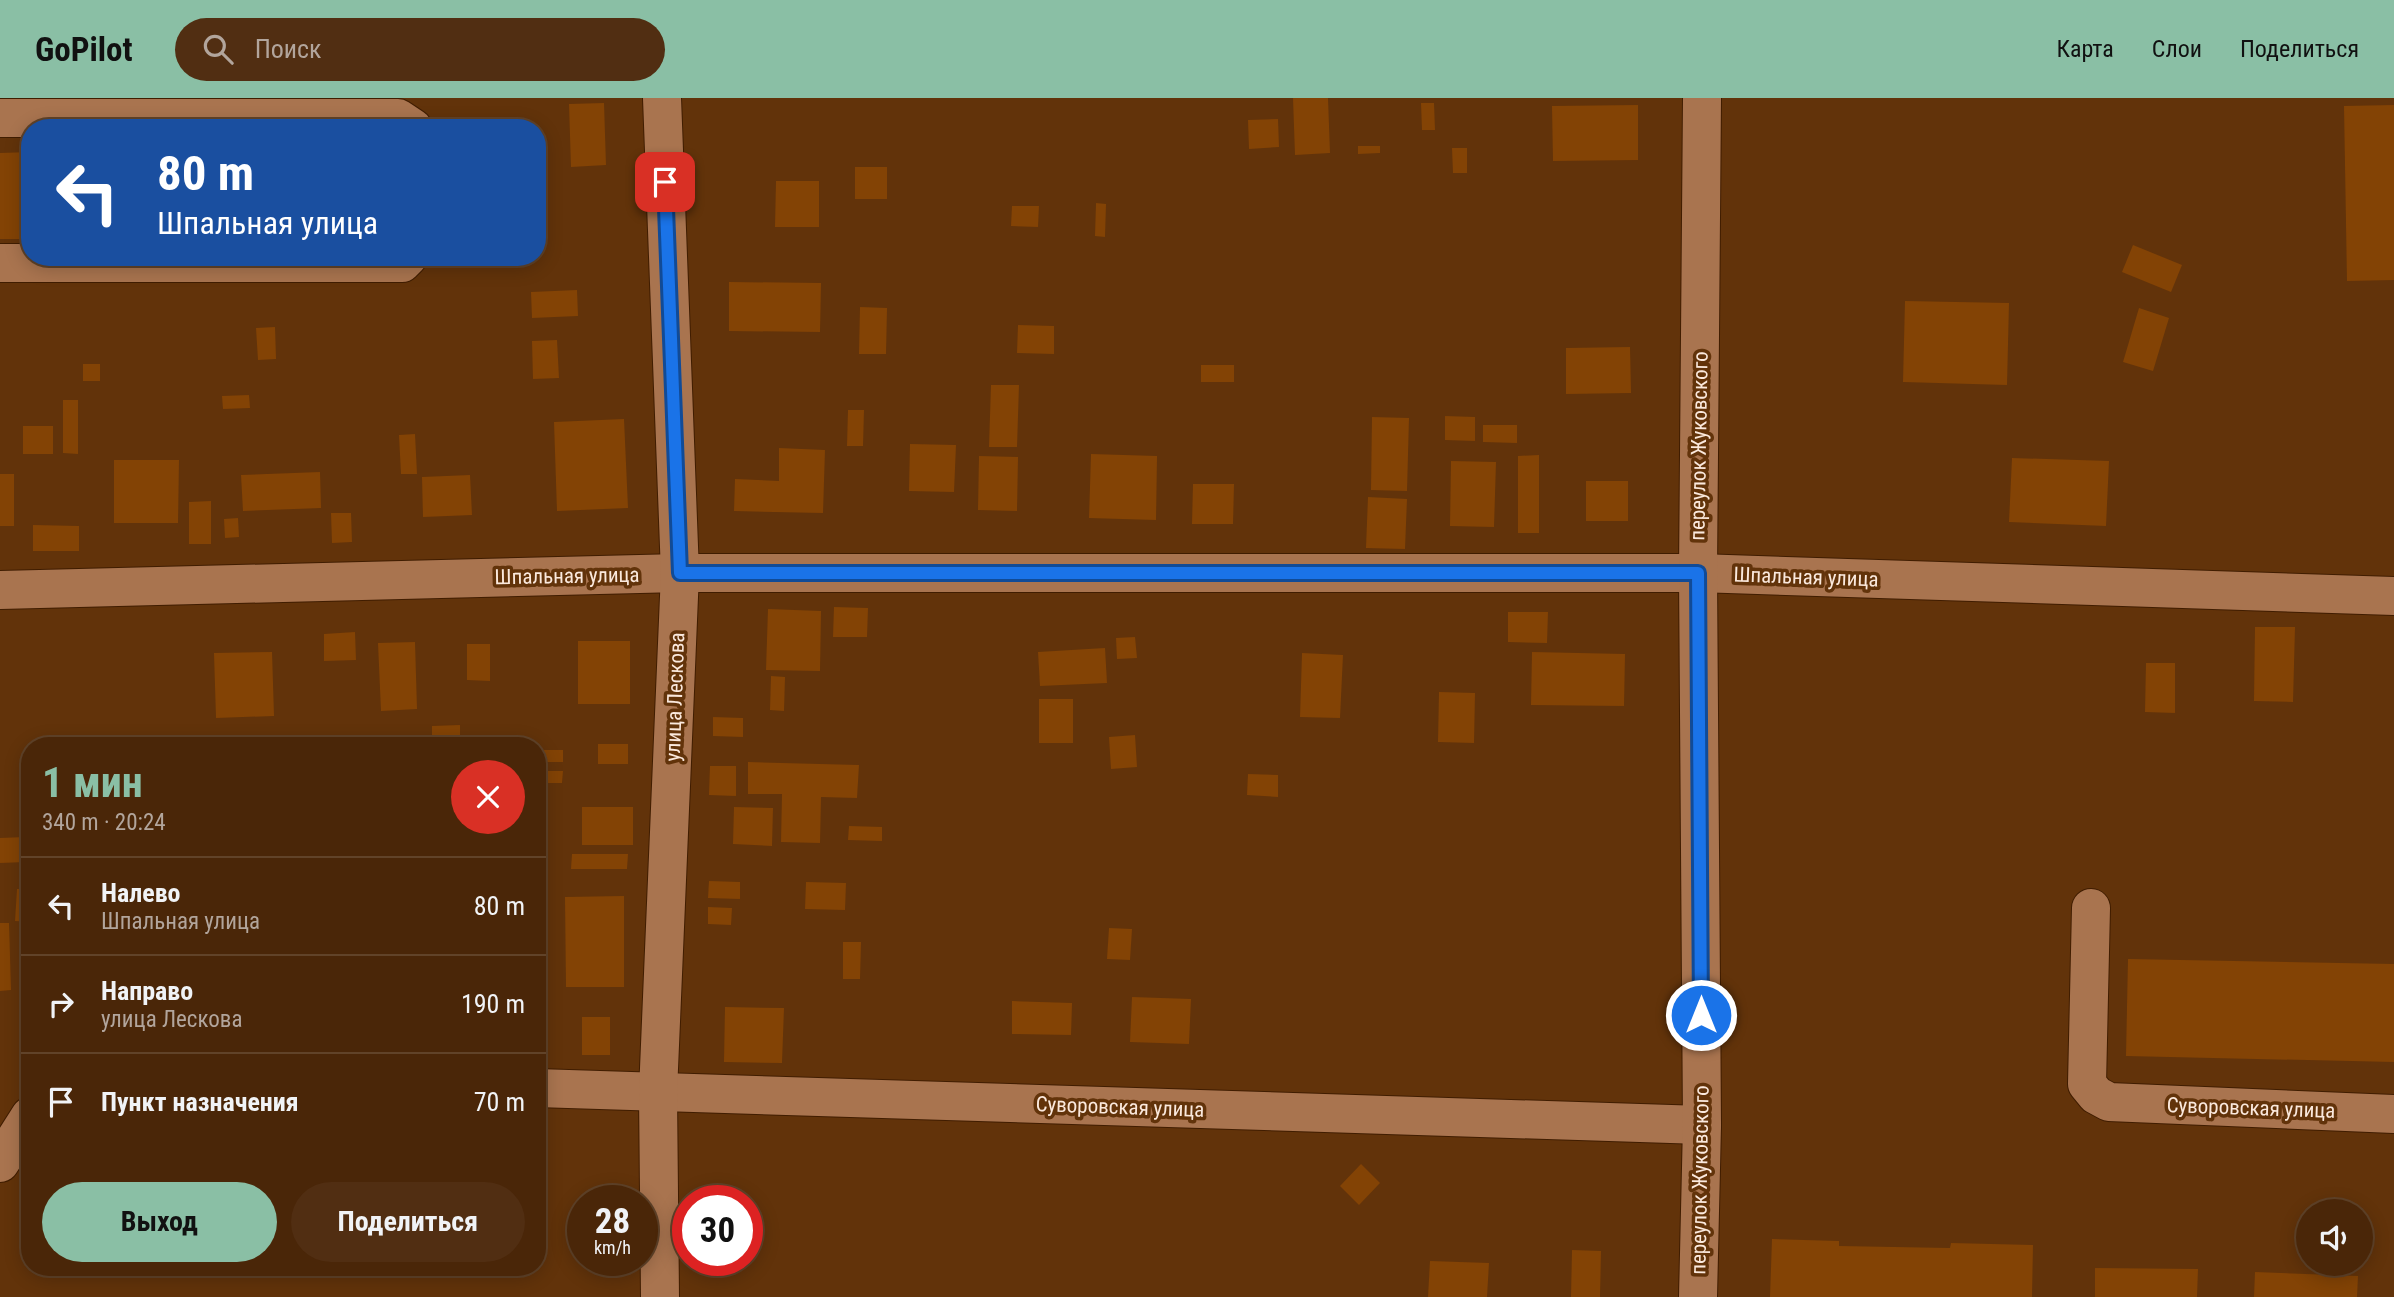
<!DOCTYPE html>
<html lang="ru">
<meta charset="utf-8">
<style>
:root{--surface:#4a2608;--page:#512e12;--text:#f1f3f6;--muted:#b2a59c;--line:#614329;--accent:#8abfa5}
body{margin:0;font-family:"Roboto Condensed",sans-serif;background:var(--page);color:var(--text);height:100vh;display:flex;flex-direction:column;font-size:26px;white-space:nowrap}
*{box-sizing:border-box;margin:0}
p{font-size:23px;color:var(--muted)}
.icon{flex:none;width:38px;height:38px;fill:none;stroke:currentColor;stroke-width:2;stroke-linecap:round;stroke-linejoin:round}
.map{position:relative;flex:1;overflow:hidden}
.drawer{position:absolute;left:21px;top:639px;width:525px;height:539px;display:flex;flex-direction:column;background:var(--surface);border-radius:28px;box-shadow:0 4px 18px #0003,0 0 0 2px var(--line)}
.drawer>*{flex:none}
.hud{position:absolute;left:21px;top:21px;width:525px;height:147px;border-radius:28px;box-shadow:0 4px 18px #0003,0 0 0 2px var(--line);background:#1a4fa0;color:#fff;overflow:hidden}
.fabs{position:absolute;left:2296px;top:1101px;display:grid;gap:14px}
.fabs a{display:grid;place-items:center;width:77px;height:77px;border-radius:50%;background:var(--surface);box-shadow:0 4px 18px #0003,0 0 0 2px var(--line);font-size:35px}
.speed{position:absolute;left:567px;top:1087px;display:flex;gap:14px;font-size:35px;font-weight:700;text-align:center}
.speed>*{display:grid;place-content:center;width:91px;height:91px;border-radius:50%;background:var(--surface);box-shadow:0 4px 18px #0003,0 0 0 2px var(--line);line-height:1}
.speed small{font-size:18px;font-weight:400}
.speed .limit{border:10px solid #d22;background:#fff;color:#111}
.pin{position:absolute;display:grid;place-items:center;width:60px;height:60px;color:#fff;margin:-30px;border-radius:14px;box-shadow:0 4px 10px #0006}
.me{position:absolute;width:77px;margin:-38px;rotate:0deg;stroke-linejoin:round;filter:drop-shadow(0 0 5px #0008)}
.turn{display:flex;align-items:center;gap:24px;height:147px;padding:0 21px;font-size:32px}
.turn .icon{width:91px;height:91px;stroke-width:2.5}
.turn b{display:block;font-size:49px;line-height:60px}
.round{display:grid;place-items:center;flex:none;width:74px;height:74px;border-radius:37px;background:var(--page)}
.head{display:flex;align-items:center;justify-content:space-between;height:119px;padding:0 21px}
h1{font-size:42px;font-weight:700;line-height:52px;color:var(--accent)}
.button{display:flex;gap:14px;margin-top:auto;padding:14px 21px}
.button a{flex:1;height:80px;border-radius:42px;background:var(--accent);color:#111;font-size:28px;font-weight:700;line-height:80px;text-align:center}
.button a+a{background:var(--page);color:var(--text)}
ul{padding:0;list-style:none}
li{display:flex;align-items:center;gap:21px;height:98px;padding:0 21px;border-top:2px solid var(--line)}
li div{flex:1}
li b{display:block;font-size:26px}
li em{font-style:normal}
header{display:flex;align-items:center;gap:42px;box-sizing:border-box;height:98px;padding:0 35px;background:var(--accent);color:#111}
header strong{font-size:33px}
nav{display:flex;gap:38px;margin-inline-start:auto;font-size:24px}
.search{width:490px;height:63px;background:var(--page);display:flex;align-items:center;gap:18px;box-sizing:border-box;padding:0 24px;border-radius:38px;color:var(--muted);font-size:26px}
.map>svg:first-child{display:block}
.building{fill:#834305}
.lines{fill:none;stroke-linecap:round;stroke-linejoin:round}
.minor-casing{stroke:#401d00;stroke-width:40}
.minor{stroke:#a9744f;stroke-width:38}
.route-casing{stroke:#114b97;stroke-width:18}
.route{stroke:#1a73e8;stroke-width:12}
.labels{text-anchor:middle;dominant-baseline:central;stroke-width:7;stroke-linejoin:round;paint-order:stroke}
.street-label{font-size:21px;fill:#fbe9dd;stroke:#62330a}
</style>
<header>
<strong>GoPilot</strong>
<div class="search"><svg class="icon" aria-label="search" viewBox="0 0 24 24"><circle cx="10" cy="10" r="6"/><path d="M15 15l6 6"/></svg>Поиск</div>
<nav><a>Карта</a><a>Слои</a><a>Поделиться</a></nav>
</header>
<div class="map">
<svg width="2394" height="1199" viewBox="0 0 2394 1199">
<rect width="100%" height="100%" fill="#62330a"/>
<!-- building -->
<g class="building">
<polygon points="1293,0 1328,0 1330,55 1295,57"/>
<polygon points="604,5 606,67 571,69 569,6"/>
<polygon points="1421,5 1434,5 1435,32 1422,32"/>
<polygon points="1638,7 1638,62 1553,63 1552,8"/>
<polygon points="2394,7 2394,182 2347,183 2344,8"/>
<polygon points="1278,21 1279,49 1249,51 1248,22"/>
<polygon points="1358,48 1380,48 1380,55 1358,56"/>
<polygon points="1452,50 1467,50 1467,75 1453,75"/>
<polygon points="30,54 30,141 0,141 0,55"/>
<rect x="855" y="69" width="32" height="32"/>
<polygon points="776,83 819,83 819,129 775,129"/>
<polygon points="1096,105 1106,106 1105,139 1095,138"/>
<polygon points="1012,108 1039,108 1038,129 1011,128"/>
<polygon points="2133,147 2182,167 2171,194 2122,174"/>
<polygon points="729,184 821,185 820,234 729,233"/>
<polygon points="577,192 578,218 532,220 531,194"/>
<polygon points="1905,203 2009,205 2007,287 1903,284"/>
<polygon points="860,209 887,210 886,256 859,256"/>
<polygon points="2139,210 2169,220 2153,273 2123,264"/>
<polygon points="1018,227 1054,228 1054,256 1017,255"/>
<polygon points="275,229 276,261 258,262 256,230"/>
<polygon points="557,242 559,280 533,281 532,243"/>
<polygon points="1630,249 1631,295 1566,296 1566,250"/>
<rect x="83" y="266" width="17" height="17"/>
<rect x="1201" y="267" width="33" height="17"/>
<polygon points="991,287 1019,287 1017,349 989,349"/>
<polygon points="249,297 250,310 223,311 222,298"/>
<polygon points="63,302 78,302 78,356 63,355"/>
<polygon points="848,312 864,312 863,348 847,348"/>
<polygon points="1445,318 1475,319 1475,343 1445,342"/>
<polygon points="1372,319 1409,320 1407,393 1371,392"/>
<polygon points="624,321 628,410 557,413 554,324"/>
<polygon points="1483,327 1517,327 1517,345 1483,344"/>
<rect x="23" y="328" width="30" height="28"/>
<polygon points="415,336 417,376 401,376 399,337"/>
<polygon points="910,346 956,347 954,394 909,393"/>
<polygon points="779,350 825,352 823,415 734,413 735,381 779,383"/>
<polygon points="1091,356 1157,358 1156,422 1089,420"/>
<polygon points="1539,357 1539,435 1518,435 1518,358"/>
<polygon points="979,358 1018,359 1017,413 978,412"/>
<polygon points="2012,360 2109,363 2106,428 2009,424"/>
<polygon points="114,362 179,362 178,425 114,425"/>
<polygon points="1451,363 1496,364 1494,429 1450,428"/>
<polygon points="320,374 321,410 243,413 241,377"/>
<rect x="0" y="376" width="14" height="52"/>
<polygon points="470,377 472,417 423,419 422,379"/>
<rect x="1586" y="383" width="42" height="40"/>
<polygon points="1193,386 1234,386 1233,426 1192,426"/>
<polygon points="1368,399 1407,401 1405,451 1366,450"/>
<polygon points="211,403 211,446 189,446 189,404"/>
<polygon points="331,415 351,415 352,444 332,445"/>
<polygon points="238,420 239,439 225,440 224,421"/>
<polygon points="33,427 79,428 79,453 33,453"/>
<polygon points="834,509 868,510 867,539 833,539"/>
<polygon points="768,511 821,513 820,573 766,572"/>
<polygon points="1508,514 1548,514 1547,545 1508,544"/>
<polygon points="2255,529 2295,529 2293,604 2254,603"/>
<polygon points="355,534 356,562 324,563 324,536"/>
<polygon points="1135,539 1137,560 1117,561 1116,540"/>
<rect x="578" y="543" width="52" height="63"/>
<polygon points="415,544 417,611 381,613 378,545"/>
<polygon points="467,546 490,546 490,583 467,582"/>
<polygon points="1105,550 1107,585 1040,588 1038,554"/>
<polygon points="272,554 274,618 216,620 214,555"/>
<polygon points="1532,554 1625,556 1624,608 1531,607"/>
<polygon points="1302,555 1343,557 1340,620 1300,619"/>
<polygon points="2146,565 2175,565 2175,615 2145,614"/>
<polygon points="771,578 785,579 784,613 770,612"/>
<polygon points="1439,594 1475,595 1474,645 1438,644"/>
<rect x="1039" y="601" width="34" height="44"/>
<polygon points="713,619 743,620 743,639 713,638"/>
<polygon points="460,627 460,643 432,644 432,628"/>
<polygon points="1135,637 1137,669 1111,671 1109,639"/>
<rect x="598" y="646" width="30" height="20"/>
<rect x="537" y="652" width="26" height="12"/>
<polygon points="748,664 859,667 857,700 821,699 820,745 781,744 782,696 748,696"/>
<polygon points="710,668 736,668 736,698 709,697"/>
<polygon points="537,673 563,673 562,685 537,685"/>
<polygon points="1248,676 1278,677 1278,699 1247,697"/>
<rect x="582" y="709" width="51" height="38"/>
<polygon points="734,709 773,710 772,748 733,746"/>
<polygon points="849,728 882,729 882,743 848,742"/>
<polygon points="25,739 26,764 0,765 0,740"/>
<polygon points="572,756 628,756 627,771 571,771"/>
<polygon points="709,783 740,784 740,801 708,800"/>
<polygon points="806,784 846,785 845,812 805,811"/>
<polygon points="17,791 30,791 30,824 15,823"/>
<polygon points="624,798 624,889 566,889 565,799"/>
<polygon points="708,809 732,810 731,827 708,826"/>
<polygon points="0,825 9,825 11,892 0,893"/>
<polygon points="1109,830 1132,831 1130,862 1107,861"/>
<polygon points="843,844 861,844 860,881 843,881"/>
<polygon points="2128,861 2394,866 2394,964 2126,958"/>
<polygon points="1132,899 1191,901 1189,946 1130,944"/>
<polygon points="1012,903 1072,905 1071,937 1012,936"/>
<polygon points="725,909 784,910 782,965 724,964"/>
<rect x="582" y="919" width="28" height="38"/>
<polygon points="1361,1066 1380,1085 1359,1107 1340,1088"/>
<polygon points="1772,1141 1839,1143 1839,1148 1950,1150 1951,1145 2033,1147 2032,1199 1770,1199"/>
<polygon points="1572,1152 1601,1153 1600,1199 1571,1199"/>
<polygon points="1430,1163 1489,1165 1487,1199 1428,1199"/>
<polygon points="2095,1170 2198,1171 2197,1199 2095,1199"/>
<polygon points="2255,1174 2358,1178 2357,1199 2254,1199"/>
</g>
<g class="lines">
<!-- minor casing -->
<g class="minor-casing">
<g id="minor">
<polyline points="0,20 398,20 413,30"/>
<polyline points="0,165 402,165 408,159"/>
<polyline points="0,492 680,475 1698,475 2394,498"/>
<polyline points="2091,810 2087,986 2096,997 2109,1004 2394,1016"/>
<polyline points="537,990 1702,1027"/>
<polyline points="0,1065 30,1018"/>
<polyline points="660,1199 658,994 680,475 662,0"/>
<polyline points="1698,1199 1702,1027 1698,475 1702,0"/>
</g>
</g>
<!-- minor -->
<use href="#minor" class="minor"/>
</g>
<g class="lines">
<!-- route casing -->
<g class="route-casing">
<polyline id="route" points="665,84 680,475 1698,475 1701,917"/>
</g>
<!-- route -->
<use href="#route" class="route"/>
</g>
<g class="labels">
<!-- street labels -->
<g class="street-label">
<text transform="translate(1699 348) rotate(-89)">переулок Жуковского</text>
<text transform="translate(567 478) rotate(-1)">Шпальная улица</text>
<text transform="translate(1806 479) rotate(2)">Шпальная улица</text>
<text transform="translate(675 599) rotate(-88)">улица Лескова</text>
<text transform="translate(1120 1009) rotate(2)">Суворовская улица</text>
<text transform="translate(2251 1010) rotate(2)">Суворовская улица</text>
<text transform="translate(1700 1082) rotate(-89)">переулок Жуковского</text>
</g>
</g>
</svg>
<div class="fabs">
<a><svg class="icon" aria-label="sound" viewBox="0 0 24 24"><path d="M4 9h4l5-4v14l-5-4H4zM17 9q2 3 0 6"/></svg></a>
</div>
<div class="speed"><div>28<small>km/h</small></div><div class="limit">30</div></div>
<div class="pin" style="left:665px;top:84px;background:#d93025"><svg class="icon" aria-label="arrive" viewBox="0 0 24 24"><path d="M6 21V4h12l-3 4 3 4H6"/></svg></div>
<svg class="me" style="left:1701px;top:917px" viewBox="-20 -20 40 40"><circle r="17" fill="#1a73e8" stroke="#fff" stroke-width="3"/><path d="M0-11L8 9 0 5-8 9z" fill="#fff"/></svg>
<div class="hud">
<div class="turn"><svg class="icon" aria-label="left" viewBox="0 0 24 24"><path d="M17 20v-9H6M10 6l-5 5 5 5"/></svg><div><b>80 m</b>Шпальная улица</div></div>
</div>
<section class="drawer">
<div class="head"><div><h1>1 мин</h1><p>340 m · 20:24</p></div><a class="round" style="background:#d93025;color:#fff"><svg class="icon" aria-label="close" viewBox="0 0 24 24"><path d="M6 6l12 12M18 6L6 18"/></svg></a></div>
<ul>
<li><svg class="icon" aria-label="left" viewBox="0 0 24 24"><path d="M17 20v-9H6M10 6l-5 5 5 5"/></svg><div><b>Налево</b><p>Шпальная улица</p></div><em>80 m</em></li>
<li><svg class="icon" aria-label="right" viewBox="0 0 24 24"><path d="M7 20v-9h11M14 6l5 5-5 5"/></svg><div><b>Направо</b><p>улица Лескова</p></div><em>190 m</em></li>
<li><svg class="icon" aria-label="arrive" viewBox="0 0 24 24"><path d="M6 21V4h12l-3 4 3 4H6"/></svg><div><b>Пункт назначения</b></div><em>70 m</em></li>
</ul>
<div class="button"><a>Выход</a><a>Поделиться</a></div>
</section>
</div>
